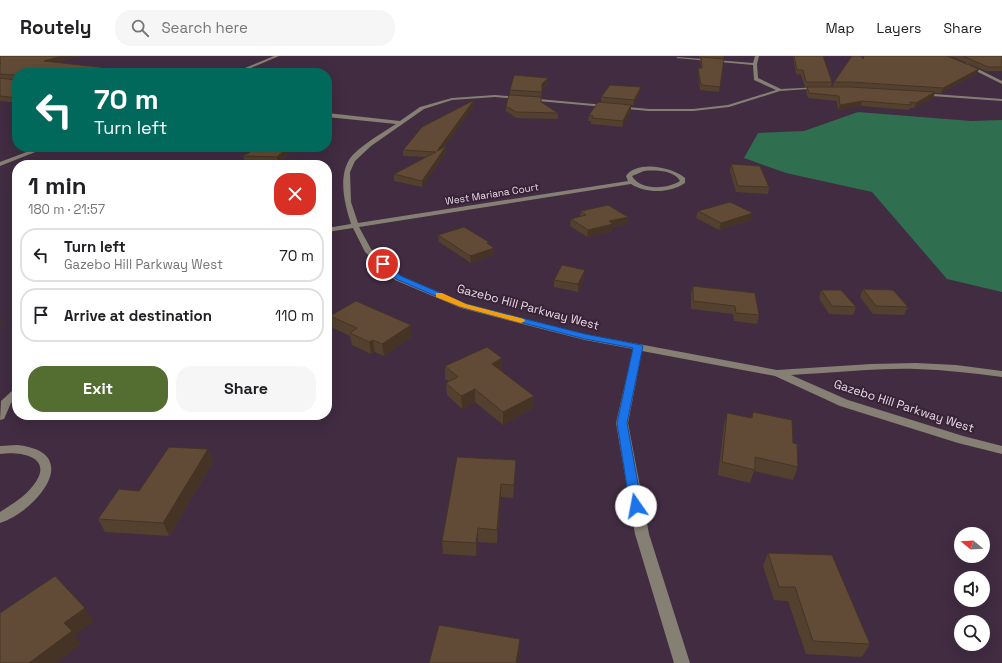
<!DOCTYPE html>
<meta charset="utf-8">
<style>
:root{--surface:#fff;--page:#f6f6f6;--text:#202124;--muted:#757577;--line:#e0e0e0;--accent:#536e30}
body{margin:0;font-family:"Space Grotesk",sans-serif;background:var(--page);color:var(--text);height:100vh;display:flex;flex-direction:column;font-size:15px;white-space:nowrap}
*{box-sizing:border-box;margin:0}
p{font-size:13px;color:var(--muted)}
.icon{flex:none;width:22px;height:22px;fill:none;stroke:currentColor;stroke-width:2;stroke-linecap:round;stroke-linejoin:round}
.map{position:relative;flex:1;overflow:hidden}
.panel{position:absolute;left:12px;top:104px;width:320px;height:260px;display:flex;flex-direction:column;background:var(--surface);border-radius:16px;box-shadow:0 4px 16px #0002}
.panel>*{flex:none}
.banner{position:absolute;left:12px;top:12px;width:320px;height:84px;border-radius:16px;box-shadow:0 4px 16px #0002;background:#00695c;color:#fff;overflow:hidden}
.needle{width:26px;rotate:288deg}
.buttons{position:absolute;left:954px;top:471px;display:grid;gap:8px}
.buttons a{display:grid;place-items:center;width:36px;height:36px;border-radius:50%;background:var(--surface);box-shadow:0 4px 16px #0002;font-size:20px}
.pin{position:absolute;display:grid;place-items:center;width:34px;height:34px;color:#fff;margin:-17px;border:2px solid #fff;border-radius:50%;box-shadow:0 1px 4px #0007}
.me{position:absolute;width:44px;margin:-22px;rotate:348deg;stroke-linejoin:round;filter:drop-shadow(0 0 3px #0008)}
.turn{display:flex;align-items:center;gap:14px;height:84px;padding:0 16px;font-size:18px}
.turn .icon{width:52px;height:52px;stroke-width:2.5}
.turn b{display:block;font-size:28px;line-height:34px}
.round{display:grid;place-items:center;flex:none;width:42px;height:42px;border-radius:16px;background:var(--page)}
.headline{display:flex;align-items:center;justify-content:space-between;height:68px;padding:0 16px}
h1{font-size:24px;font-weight:700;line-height:30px}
.primary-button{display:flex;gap:8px;margin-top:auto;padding:8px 16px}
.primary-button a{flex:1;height:46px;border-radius:16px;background:var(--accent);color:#fff;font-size:16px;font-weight:700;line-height:46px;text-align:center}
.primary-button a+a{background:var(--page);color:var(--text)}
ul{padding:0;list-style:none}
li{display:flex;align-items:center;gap:12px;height:54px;margin:0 8px 6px;padding:0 8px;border:2px solid var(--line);border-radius:16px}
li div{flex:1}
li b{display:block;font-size:15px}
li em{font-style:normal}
header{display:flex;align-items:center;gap:24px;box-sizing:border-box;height:56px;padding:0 20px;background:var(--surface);border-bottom:1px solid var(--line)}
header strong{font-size:19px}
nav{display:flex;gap:22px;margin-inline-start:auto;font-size:14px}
.search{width:280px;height:36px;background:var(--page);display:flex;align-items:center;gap:10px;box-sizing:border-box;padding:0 14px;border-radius:16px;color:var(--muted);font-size:15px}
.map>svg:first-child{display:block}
.forest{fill:#2f6e4e}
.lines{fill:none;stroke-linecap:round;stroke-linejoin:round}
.minor{fill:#858073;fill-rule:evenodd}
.wall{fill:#54402e}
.shaded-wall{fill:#453426}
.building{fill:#624b36;stroke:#453426}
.route{fill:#1a73e8;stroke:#114b97}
.slow{fill:#f59e0b}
.labels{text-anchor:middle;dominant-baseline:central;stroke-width:4;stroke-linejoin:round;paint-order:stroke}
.far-street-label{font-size:10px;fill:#e8dae7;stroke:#372236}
.street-label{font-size:12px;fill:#e8dae7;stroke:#372236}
</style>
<header>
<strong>Routely</strong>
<div class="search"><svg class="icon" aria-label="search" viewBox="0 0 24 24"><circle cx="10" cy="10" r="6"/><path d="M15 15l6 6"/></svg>Search here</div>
<nav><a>Map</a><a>Layers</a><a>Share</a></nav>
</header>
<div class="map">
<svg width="1002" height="607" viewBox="0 0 1002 607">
<rect width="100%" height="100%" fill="#412c41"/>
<!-- forest -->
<polygon class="forest" points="858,56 971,65 1002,64 1002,236 947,223 872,136 786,117 744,102 758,77 804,75"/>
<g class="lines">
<!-- minor -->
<g class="minor">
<polygon points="274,0 279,0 239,17 233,17"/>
<path d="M 755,0 L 759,0 L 757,8 L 758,22 L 781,33 L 820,31 L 822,32 L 780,35 L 729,51 L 693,55 L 649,55 L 495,41 L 452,44 L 424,53 L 371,90 L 355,105 L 350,116 L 351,146 L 358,167 L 628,125 L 626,120 C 637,104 672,111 685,122 L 685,127 C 671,137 646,138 631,128 L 359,171 L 371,193 L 401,220 L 467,248 L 585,278 L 777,314 L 871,308 L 916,307 L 956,309 L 1002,315 L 1002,321 C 974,317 945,314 916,313 C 875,312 832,317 791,319 L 848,344 L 963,380 L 1002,390 L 1002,398 L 958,387 L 840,350 L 775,320 L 642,295 L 628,367 L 649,478 L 690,607 L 674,607 L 635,478 L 616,367 L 633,293 L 585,284 L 461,252 L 395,224 L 365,196 L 353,172 L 327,176 L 327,172 L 351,168 C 345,149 338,123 349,104 C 356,92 384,76 396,68 L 327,61 L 327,57 L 400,65 L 420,51 L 452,42 L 495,39 L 649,53 L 693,53 L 728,49 L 776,34 L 754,24 L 753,9 L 676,2 L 678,1 L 753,7 ZM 644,115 C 655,114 674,114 680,125 C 668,133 640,135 632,120 Z"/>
<polygon points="964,7 966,7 1002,25 1002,28 964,9"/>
<polygon points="920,37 1002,43 1002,45 918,39"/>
<polygon points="40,91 48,91 0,110 0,106"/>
<polygon points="17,333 17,342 11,347 4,363 0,364 1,345 13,334"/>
<path d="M 17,389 C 85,396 37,455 0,467 L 0,456 C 11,449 23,442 32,431 C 56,402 23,395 0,398 L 0,390 Z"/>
</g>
</g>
<!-- wall -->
<g class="wall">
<polygon points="0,0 80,0 17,17 17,47 0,45"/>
<polygon points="699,0 724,0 719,36 700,34 698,16 698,12 701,12 700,6 701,1 699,1"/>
<polygon points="793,0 823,0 832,26 831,31 832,31 834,26 863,3 864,0 1002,0 1002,15 986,15 953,1 947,0 979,13 977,17 941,37 935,37 933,42 914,52 910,52 909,54 861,50 838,54 837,45 808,42 806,36 807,31 805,31 801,19 796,18"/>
<polygon points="548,22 548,27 542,33 541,46 558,57 558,63 516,62 506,55 506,50 510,39 510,34"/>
<polygon points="641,31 640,36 633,49 631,49 631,54 622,71 591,68 591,65 588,65 589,59 601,46 601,41"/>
<polygon points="474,50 444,91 446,96 422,131 394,125 394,118 426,101 403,100 403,94"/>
<polygon points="295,91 278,108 245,106 243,100"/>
<polygon points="731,108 769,131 768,138 736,136 730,115"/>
<polygon points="581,155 628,161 627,168 612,171 612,175 587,181 570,170 571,163 580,160"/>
<polygon points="698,155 751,164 719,174 696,162"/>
<polygon points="438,179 494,199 471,207 439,186"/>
<polygon points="584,221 578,236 554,231 554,224"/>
<polygon points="693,230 759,259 757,268 734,265 733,258 691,253 691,238"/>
<polygon points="863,233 908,251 904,259 873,258 860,241"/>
<polygon points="821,234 856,251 853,259 829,258 819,242"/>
<polygon points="330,260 412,281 384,300 375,296 371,298 352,289 350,280 333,272"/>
<polygon points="445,310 502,315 501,315 534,340 533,352 503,369 475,346 462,353 447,339 446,327 449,325 445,323"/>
<polygon points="753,356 793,387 798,411 793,424 754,415 750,427 718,419 724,369 727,357 751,362"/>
<polygon points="208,393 213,406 169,480 105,476 98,463"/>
<polygon points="457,401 515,417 513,442 501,441 497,487 478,486 476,500 443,498 442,485"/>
<polygon points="768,497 870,588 862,601 806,598 788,545 774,544 763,510"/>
</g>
<!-- shaded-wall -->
<g class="shaded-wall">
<polygon points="62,0 80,0 46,9 44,5"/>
<polygon points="979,13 977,17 941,37 943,32"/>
<polygon points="548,22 548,27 542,33 541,41 542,28"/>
<polygon points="641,31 640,36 633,49 634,44"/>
<polygon points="935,36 933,42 914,52 916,47"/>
<polygon points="474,44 474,50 437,101 437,95"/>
<polygon points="862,45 861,50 838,54 840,49"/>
<polygon points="631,49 631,54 622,71 623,65"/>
<polygon points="446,90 446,96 422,131 422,125"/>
<polygon points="288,91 295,91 278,108 277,101"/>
<polygon points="753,157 751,164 719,174 721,167"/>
<polygon points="628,161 627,168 612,171 612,175 587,181 588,174 609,165"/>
<polygon points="489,186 489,193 494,192 494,199 471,207 470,200 487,187"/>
<polygon points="585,214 584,221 578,236 578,228"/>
<polygon points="0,264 3,269 0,271"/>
<polygon points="411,269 412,281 384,300 382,288"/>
<polygon points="373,284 375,296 371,298 369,286"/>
<polygon points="502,302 502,315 492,320 492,308"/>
<polygon points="475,333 475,346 462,353 461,340"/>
<polygon points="534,340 533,352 503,369 503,356"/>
<polygon points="208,393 213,406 169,480 163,467"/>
<polygon points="501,428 501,441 497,487 497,474"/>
<polygon points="478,472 478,486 476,500 476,487"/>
<polygon points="85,552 94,565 75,579 81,588 57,607 29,607 64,567"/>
<polygon points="520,583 520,596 518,607 516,607"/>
</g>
<!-- building -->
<g class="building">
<polygon points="0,0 62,0 44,5 144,16 142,17 17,17 17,42 0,40 0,22 15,24 16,20 15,19 0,18 0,8 1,7 0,7"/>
<polygon points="794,0 823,0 832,26 806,26 803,14 797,14"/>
<polygon points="852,0 861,0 863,3 864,0 947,0 979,13 943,32 851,26 834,26"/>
<polygon points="963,0 1002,0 1002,11 988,11"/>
<polygon points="701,1 724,3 720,31 701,29 698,12 702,12"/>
<polygon points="514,19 548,22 542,28 542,36 510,34"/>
<polygon points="610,29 641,31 634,44 601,41"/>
<polygon points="807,31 850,31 935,36 916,47 910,46 911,49 862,45 840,49 839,40 809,37"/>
<polygon points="509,39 541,41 541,46 558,57 516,56 506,50"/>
<polygon points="474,44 437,95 446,90 422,125 394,118 436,96 403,94 422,71"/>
<polygon points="598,46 631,49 623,65 592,62 593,60 589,59"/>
<polygon points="259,91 288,91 277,101 243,100"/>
<polygon points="731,108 760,110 769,131 738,130"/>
<polygon points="730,146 753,157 721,167 698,155"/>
<polygon points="608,149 628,161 609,165 613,168 588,174 571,163 586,159 581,155"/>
<polygon points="464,171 489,186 487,187 494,192 470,200 438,179"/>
<polygon points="562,209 585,214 578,228 554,224"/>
<polygon points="693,230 755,237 759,259 736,257 735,250 693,245"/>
<polygon points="863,233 893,234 908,251 876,250"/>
<polygon points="821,234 841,234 856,251 832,250"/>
<polygon points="356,245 411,269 382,288 373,284 369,286 350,277 357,272 330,260"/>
<polygon points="487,291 502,302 492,308 534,340 503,356 475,333 461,340 446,327 458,321 445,310"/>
<polygon points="753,356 792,364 793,387 797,388 798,411 755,401 755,414 722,406 727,357 752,362"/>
<polygon points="169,391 208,393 163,467 98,463 119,433 139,435"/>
<polygon points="457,401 516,404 514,429 501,428 497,474 478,472 476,487 442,485"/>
<polygon points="768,497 832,499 870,588 813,585 795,531 779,531"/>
<polygon points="55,520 85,552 64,567 72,575 29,607 0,607 0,557"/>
<polygon points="439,569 520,583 516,607 429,607"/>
</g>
<!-- route -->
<polygon class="route" points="383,206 401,220 466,248 585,278 641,289 643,290 627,367 642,450 640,453 636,455 632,453 630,450 617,367 633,292 585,283 461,251 396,223 381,210 380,208"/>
<!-- slow -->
<polygon class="slow" points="436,237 442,237 466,248 524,263 525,265 521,267 461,251 436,241"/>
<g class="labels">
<!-- far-street labels -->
<g class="far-street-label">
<text transform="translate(492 138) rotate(-9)">West Mariana Court</text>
</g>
<!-- street labels -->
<g class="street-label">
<text transform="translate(528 251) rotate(15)">Gazebo Hill Parkway West</text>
<text transform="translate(904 350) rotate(18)">Gazebo Hill Parkway West</text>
</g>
</g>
</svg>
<div class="buttons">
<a><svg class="needle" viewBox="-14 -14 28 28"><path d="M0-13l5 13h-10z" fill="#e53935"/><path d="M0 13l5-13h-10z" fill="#757577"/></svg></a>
<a><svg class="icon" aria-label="sound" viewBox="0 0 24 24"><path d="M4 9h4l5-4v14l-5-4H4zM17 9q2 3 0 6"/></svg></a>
<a><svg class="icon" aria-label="search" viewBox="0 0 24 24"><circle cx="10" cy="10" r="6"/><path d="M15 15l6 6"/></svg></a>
</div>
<div class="pin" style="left:383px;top:208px;background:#d93025"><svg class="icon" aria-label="arrive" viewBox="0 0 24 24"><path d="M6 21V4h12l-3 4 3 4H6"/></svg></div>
<svg class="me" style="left:636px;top:450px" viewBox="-20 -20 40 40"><circle r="19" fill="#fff"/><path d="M0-13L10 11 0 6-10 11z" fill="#1a73e8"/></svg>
<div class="banner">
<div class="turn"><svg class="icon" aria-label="left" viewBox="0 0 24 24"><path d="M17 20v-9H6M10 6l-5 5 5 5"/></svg><div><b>70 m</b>Turn left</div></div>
</div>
<section class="panel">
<div class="headline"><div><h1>1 min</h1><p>180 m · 21:57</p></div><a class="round" style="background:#d93025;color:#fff"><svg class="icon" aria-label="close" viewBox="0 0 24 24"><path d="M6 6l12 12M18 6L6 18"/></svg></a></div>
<ul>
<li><svg class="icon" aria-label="left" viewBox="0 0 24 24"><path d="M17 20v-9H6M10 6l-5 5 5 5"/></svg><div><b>Turn left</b><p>Gazebo Hill Parkway West</p></div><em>70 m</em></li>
<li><svg class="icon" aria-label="arrive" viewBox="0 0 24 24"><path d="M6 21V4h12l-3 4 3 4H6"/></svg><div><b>Arrive at destination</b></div><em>110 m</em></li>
</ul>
<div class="primary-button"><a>Exit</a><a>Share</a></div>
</section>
</div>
